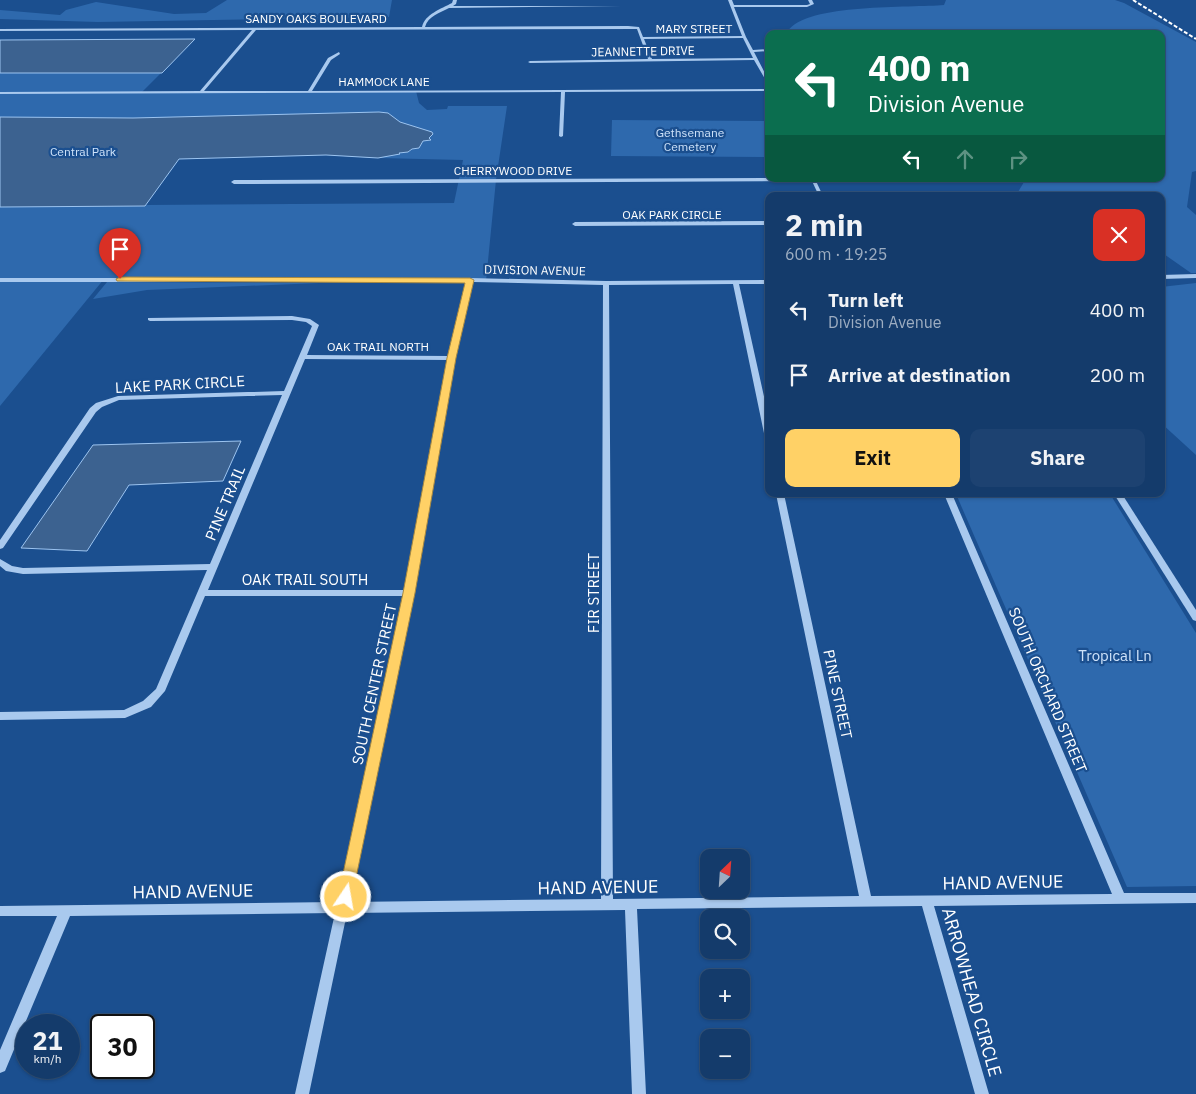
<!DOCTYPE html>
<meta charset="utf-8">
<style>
:root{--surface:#143b6b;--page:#1d4271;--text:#f1f3f6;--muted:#9dadc1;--line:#33557e;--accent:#ffd166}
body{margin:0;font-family:"IBM Plex Sans",sans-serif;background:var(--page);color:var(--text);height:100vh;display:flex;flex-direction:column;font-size:19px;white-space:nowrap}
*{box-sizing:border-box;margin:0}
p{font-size:16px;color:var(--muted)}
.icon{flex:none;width:28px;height:28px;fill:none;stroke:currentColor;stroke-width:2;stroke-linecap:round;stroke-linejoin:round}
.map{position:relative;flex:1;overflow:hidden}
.sheet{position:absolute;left:765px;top:192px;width:400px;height:305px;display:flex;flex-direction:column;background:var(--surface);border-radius:10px;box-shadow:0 1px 4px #0004,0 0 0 1px var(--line)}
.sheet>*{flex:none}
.guide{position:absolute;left:765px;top:30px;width:400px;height:152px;border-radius:10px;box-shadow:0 1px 4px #0004,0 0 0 1px var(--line);background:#0b6e4f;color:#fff;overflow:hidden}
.needle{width:32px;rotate:25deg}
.controls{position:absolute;left:700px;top:849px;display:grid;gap:10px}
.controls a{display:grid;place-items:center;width:50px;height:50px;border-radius:10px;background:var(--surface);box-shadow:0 1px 4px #0004,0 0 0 1px var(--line);font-size:25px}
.speed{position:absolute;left:15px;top:1014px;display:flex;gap:10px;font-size:25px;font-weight:700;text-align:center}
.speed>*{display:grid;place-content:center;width:65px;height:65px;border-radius:50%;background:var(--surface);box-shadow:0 1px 4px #0004,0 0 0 1px var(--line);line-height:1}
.speed small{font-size:12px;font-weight:400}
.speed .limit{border:2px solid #111;border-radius:8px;background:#fff;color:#111}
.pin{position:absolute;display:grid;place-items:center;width:42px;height:42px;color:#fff;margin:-51px -21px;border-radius:50% 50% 50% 0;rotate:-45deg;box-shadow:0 0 5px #0007}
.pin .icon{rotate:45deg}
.me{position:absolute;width:55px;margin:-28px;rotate:12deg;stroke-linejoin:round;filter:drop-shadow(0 0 4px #0008)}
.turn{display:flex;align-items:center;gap:18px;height:105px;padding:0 20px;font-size:22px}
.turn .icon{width:65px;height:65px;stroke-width:2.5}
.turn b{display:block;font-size:35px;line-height:42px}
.lanes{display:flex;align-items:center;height:48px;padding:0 20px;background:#0003;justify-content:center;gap:25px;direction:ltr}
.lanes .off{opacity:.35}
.round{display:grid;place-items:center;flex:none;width:52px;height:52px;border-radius:10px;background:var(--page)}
.summary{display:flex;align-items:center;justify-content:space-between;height:85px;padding:0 20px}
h1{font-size:30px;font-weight:700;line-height:38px}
.action{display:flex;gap:10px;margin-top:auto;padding:10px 20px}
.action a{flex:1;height:58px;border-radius:10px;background:var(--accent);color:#111;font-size:20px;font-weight:700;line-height:58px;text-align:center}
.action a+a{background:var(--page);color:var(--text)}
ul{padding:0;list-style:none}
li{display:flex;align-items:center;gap:15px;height:65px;padding:0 20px}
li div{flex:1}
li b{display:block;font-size:19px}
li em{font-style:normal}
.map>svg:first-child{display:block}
.green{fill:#2e69ad;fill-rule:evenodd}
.water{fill:#3c6290;stroke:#9cc4f0}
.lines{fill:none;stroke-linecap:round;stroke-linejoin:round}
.minor{fill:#a9c9ee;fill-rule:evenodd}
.rail{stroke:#fff;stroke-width:2;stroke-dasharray:4 2;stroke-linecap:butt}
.route{fill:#ffd166;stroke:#a68842}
.labels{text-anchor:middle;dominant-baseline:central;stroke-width:4.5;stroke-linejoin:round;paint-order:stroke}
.far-street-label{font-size:12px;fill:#fff;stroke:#1b4f8f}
.far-park-label{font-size:12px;fill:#cfe3fa;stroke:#1b4f8f}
.street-label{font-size:15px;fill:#fff;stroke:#1b4f8f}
.park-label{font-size:15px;fill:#cfe3fa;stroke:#1b4f8f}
.near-street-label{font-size:18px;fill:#fff;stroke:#1b4f8f}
</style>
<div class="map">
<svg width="1196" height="1094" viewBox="0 0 1196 1094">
<rect width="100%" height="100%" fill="#1b4f8f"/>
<!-- green -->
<g class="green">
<polygon points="227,0 392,0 389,17 98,22 0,19 0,10 60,15 66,10 96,2 174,14 206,13"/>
<path d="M 946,0 L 1115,0 L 1124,3 L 1196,42 L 1196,171 L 1192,172 L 1187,207 L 1196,215 L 1196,273 L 1191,273 L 1161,252 L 1161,196 L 1023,196 L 1018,192 L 1024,182 L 1022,179 L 1161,179 L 1161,34 L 797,34 L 788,31 C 806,3 912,8 944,5 Z"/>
<path d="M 195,39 L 142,92 L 416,91 L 419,103 L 427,110 L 447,109 L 448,106 L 507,106 L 496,180 L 486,281 L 104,279 L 0,406 L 0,40 ZM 326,155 L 378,158 L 463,160 L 454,203 L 145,205 L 179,159 Z"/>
<polygon points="612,120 769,121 769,157 611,156"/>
<polygon points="107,282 319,283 147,290 93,299"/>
<polygon points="1196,283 1196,455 1161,423 1161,287"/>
<polygon points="956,494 1110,494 1196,633 1196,886 1127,887"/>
</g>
<!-- water -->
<g class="water">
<polygon points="195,39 162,73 0,73 0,40"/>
<polygon points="379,112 388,113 400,122 432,132 433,134 429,138 431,140 423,141 419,148 412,149 408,152 399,153 400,154 378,158 326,155 179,159 145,206 0,207 0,117 133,118"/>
<polygon points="241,441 223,481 129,485 87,551 21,548 93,445"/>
</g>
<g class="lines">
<!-- minor -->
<g class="minor">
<path d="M 453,0 L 457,0 L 456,4 L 453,6 L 621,6 L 449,8 C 440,13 428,16 425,27 L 628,26 L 639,27 L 643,37 L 742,36 L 728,0 L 732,0 L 734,5 L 807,5 L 810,4 L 808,0 L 812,0 L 814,4 L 807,7 L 734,7 L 746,37 L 753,50 L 769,49 L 769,51 L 754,52 L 769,81 L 769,86 L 754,60 L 530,63 L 528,62 L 530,61 L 648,59 L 637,29 L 256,30 L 204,91 L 308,91 L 328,58 L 339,52 L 340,54 L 331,60 L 312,91 L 769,89 L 769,91 L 565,92 L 563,136 L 561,137 L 559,136 L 561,92 L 0,94 L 0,92 L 200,91 L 252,30 L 0,31 L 0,29 L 422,27 C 425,14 441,9 452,3 ZM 743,38 L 753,58 L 652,59 L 644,39 Z"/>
<polygon points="769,178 769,179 795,179 792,181 234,184 231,182 234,180"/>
<polygon points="811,179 815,179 823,196 819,196"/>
<polygon points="769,221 769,225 575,226 572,224 575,222"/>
<polygon points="1196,274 1196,278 1161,279 1161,275"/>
<path d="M 0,278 L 470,278 L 606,281 L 769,280 L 769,284 L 739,284 L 769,419 L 769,440 L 765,438 L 733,284 L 609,285 L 613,899 L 859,896 L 776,494 L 784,494 L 871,896 L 1112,894 L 944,494 L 952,494 L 1124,893 L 1196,893 L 1196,903 L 934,906 L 989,1094 L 975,1094 L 922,906 L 637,909 L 646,1094 L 632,1094 L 625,910 L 347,913 L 309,1094 L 295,1094 L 335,913 L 70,916 L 5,1071 L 0,1073 L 0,1050 L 57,916 L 0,916 L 0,906 L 337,902 L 404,596 L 205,596 L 165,691 L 151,707 L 125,718 L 0,720 L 0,712 L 124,710 L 143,701 L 156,689 L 207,570 L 23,574 L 6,571 L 0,566 L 0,559 L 12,566 L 23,568 L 210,564 L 282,395 L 119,400 L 102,407 L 96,412 L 3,548 L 0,549 L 0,540 L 90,408 L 96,403 L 118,396 L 284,391 L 312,326 L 306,322 L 292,320 L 150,321 L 148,320 L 148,318 L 292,316 L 310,319 L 319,325 L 307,355 L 449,356 L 467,282 L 0,282 ZM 473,282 L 603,285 L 601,899 L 349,902 L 414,593 L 455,358 ZM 305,359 L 448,360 L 405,590 L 208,590 Z"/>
<polygon points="1114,494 1122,494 1196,610 1196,621 1193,620"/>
</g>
<!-- rail -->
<polyline class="rail" points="1133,0 1196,39"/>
</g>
<!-- route -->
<polygon class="route" points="120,277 470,278 474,280 456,358 415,593 351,902 346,904 340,902 338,897 403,593 447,358 465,283 117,281 116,279"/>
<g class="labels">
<!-- far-street labels -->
<g class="far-street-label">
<text x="316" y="18">SANDY OAKS BOULEVARD</text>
<text x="694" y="28">MARY STREET</text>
<text transform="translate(643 51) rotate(-1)">JEANNETTE DRIVE</text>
<text x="384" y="81">HAMMOCK LANE</text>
<text x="513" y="170">CHERRYWOOD DRIVE</text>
<text x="672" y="214">OAK PARK CIRCLE</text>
<text transform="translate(535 270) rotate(1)">DIVISION AVENUE</text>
<text x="378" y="346">OAK TRAIL NORTH</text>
</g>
<!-- far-park labels -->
<g class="far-park-label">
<text x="690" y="132">Gethsemane<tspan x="690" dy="14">Cemetery</tspan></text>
<text x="83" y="151">Central Park</text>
</g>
<!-- street labels -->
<g class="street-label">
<text transform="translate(180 384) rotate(-3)">LAKE PARK CIRCLE</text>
<text transform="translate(225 503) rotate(-67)">PINE TRAIL</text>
<text x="305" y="579">OAK TRAIL SOUTH</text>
<text transform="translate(593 593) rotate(-90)">FIR STREET</text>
<text transform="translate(374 684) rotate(-78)">SOUTH CENTER STREET</text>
<text transform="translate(1048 690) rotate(67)">SOUTH ORCHARD STREET</text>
<text transform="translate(838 694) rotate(78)">PINE STREET</text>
</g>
<!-- park labels -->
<g class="park-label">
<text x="1115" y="655">Tropical Ln</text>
</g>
<!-- near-street labels -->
<g class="near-street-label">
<text transform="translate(1003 882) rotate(-1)">HAND AVENUE</text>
<text transform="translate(598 887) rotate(-1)">HAND AVENUE</text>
<text transform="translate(193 891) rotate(-1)">HAND AVENUE</text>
<text transform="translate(972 992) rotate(74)">ARROWHEAD CIRCLE</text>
</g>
</g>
</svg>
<div class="controls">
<a><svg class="needle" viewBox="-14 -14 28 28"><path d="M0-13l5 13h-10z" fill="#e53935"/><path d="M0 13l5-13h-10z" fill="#9dadc1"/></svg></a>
<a><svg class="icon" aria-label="search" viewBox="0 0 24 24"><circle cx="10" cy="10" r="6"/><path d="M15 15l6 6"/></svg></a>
<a>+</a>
<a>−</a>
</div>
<div class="speed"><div>21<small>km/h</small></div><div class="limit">30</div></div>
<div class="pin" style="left:120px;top:279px;background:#d93025"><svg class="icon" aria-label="arrive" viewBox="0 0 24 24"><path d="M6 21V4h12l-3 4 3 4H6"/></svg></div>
<svg class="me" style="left:346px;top:897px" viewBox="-20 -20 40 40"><circle r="17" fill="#ffd166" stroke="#fff" stroke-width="3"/><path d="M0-11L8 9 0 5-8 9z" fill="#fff"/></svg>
<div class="guide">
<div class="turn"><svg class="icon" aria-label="left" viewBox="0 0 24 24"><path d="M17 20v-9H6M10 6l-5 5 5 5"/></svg><div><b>400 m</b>Division Avenue</div></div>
<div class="lanes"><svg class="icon" aria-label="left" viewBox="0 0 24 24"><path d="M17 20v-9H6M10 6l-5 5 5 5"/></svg><svg class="icon off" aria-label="ahead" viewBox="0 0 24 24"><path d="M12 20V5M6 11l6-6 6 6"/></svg><svg class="icon off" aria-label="right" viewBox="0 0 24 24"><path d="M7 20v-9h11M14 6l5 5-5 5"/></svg></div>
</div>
<section class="sheet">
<div class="summary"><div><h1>2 min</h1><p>600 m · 19:25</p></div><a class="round" style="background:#d93025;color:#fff"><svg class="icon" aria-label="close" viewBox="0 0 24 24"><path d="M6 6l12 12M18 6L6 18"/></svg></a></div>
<ul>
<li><svg class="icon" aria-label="left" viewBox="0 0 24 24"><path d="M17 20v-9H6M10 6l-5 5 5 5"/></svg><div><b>Turn left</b><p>Division Avenue</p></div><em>400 m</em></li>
<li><svg class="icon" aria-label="arrive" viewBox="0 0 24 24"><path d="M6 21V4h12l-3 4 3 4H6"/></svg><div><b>Arrive at destination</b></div><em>200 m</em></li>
</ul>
<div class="action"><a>Exit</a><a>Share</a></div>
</section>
</div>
